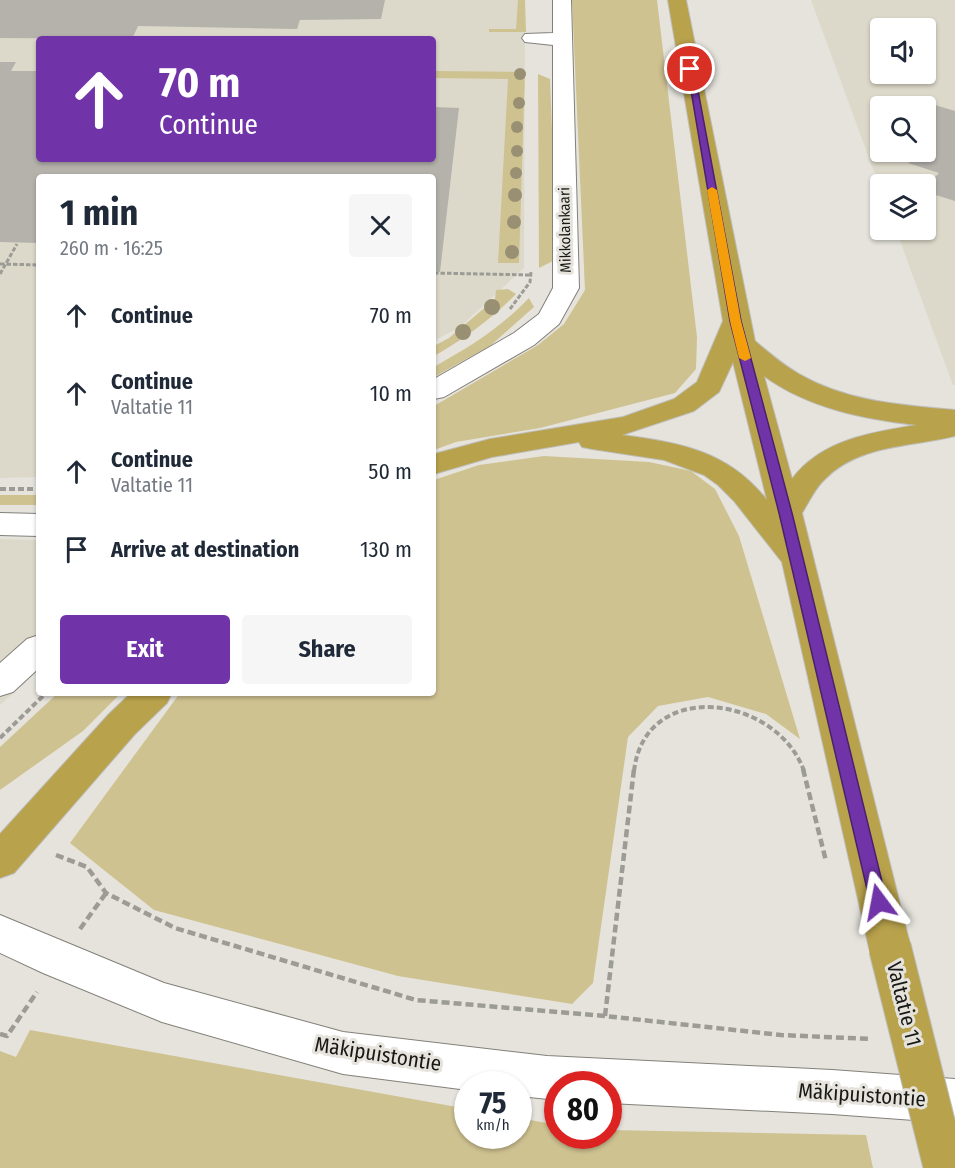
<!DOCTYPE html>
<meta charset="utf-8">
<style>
:root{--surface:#fff;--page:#f6f6f7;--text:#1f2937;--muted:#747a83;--accent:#7133a8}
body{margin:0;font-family:"Fira Sans Condensed",sans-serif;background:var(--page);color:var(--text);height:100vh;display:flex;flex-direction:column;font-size:22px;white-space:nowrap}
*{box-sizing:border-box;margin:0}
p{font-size:20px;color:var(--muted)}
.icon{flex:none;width:33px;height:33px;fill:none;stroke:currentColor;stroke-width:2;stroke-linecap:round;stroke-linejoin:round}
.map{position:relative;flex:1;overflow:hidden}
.drawer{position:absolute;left:36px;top:174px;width:400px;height:522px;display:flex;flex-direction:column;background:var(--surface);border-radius:6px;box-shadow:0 2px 4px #0004}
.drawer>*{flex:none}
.hud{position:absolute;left:36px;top:36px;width:400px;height:126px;border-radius:6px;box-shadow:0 2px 4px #0004;background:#7133a8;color:#fff;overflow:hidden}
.fabs{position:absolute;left:870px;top:18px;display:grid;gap:12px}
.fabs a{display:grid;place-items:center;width:66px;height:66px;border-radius:6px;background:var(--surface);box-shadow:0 2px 4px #0004;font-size:30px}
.speed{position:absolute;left:454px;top:1071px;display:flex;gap:12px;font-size:30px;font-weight:700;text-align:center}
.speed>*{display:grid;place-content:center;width:78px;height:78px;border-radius:50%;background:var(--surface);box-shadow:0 2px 4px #0004;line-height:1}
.speed small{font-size:15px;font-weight:400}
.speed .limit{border:9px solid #d22;background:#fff;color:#111}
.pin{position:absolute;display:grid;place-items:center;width:51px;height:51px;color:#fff;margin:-26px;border:3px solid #fff;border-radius:50%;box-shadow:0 2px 6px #0007}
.me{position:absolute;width:66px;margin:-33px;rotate:347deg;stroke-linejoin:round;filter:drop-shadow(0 0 4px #0008)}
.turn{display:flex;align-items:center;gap:21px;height:126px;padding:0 24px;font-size:27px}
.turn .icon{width:78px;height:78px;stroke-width:2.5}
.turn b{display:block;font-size:42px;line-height:51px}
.round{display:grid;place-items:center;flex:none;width:63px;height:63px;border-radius:6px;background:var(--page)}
.head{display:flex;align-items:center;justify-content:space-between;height:102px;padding:0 24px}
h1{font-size:36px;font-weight:700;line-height:45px}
.action{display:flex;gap:12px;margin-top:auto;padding:12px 24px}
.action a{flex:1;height:69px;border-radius:6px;background:var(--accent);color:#fff;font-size:24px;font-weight:700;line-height:69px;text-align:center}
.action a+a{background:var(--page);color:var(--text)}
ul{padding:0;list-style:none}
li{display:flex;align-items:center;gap:18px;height:78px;padding:0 24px}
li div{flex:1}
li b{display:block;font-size:22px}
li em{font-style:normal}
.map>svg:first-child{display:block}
.built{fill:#ddd9ca;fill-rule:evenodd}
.green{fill:#cfc291}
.building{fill:#b4b2ab}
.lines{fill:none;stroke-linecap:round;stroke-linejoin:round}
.minor-casing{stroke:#828079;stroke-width:2}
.highway-casing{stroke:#bebebd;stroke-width:2}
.path-far2{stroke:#9c9b96;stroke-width:3;stroke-dasharray:4.5 2;stroke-linecap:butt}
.path-far1{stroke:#9c9b96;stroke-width:4;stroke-dasharray:6 3;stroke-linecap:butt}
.path{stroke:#9c9b96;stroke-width:4.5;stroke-dasharray:8 4;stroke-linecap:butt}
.minor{fill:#fff;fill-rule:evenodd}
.highway{fill:#b9a24c;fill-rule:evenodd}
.highway-bridge-casing{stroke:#bebebd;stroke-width:44;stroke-linecap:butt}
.highway-bridge{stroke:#b9a24c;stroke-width:42}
.tree{fill:#999073}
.route{fill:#7133a8;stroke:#49216d;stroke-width:1.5}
.slow{fill:#f59e0b}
.labels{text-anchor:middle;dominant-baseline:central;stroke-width:6;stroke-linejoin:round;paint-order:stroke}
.far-street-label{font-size:15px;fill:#181815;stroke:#e5e3dc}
.near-street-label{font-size:21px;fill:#181815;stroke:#e5e3dc}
</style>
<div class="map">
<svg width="955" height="1168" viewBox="0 0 955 1168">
<rect width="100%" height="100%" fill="#e5e3dc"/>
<!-- built -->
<g class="built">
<path d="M 0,0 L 525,0 L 524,268 L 460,327 L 434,341 L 434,177 L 39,177 L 39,477 L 0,478 ZM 39,39 L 434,39 L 434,159 L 39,159 Z"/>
<path d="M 811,0 L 955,0 L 955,385 L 953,385 L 896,230 L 926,230 L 926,184 L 880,184 L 880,188 ZM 880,28 L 926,28 L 926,74 L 880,74 ZM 880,106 L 926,106 L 926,152 L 880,152 Z"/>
<polygon points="0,539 39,540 39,669 0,705"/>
</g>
<!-- green -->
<g class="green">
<polygon points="518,0 525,0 526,32 489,32 489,29 516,29"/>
<polygon points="572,0 657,0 697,337 696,369 675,393 540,428 456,442 434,450 434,406 538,345 564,324 585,290"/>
<polygon points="434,71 525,72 519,263 498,263 508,79 434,78"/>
<polygon points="538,74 550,79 557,259 539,268"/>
<path d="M 508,289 L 516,294 C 493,318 463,340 434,356 L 434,346 L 449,338 L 495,299 L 496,290 Z"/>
<path d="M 529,298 L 534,307 L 490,346 L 434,377 L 434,367 C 471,346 499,329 529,298 Z"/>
<polygon points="544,456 649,462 691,471 715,489 739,536 800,739 766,714 708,697 658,706 628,737 593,983 572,1004 398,976 154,910 70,843 180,693 434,693 434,480 479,465"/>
<rect x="0" y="495" width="39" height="10"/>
<polygon points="58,693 121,693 83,731 0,790 0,747"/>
<polygon points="30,1030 468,1109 468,1136 519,1136 519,1118 558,1125 558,1136 609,1136 609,1130 866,1135 873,1168 0,1168 0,1051 16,1057"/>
</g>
<!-- building -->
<g class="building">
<polygon points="0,0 385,0 381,19 300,20 297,29 138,26 132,39 0,38"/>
<polygon points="0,62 16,62 11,71 39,71 39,159 434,159 434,107 459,108 440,272 434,271 434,177 39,177 39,243 0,242"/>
<polygon points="918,100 955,111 955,201 926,192 926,186 939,173 908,163 920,152 926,152 926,146 936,136 926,133 926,106 911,106"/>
</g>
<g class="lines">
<!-- minor casing -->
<g class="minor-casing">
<g id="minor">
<polygon points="553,0 571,0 579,288 559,324 534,345 444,397 434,399 434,379 514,333 539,314 553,288 553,45 525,42 522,38 525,34 553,33"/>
<polygon points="0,513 39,514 39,536 0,535"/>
<polygon points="39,635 39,668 13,692 0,696 0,663 27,639"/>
<polygon points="0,915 164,983 343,1032 547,1056 832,1070 955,1079 955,1123 832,1114 609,1103 609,1084 558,1084 558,1100 519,1096 519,1084 468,1084 468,1090 343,1074 162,1022 43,973 0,953"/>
</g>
</g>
<!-- highway casing -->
<g class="highway-casing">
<g id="highway">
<path d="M 668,0 L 686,0 L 755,341 C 769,353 783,365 799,374 C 848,402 901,405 955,410 L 955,436 C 912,447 859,444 825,479 C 815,488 809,502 802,513 L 911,948 L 905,961 L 890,967 L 875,961 L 869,948 L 782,562 L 734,501 L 718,485 L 704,475 L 664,460 L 592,449 L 582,447 L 579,442 L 492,457 L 434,474 L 434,454 L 490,439 L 623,417 L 674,399 L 697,382 L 723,321 ZM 733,362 L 767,500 C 728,451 682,443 622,435 L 694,411 L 719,392 ZM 764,376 C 808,408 863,419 917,425 C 872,432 821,440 792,479 Z"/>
<polygon points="131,693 172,693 167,703 135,734 14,873 0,878 0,834 109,714"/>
</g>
</g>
<!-- path-far2 -->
<g class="path-far2">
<polyline points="0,264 39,265"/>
<polyline points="434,273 531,275"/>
<polyline points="0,274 17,244"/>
<polyline points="510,309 530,282 531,272"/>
</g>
<!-- path-far1 -->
<g class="path-far1">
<polyline points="0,489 39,489"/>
<polyline points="0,738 46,693"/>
<path d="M 634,771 C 645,677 777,695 804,771"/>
</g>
<!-- path -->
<g class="path">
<polyline points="803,769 826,861"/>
<polyline points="56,855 87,867 106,893 175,928 416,1000 605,1016 781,1035 871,1039"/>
<polyline points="80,929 106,893"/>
<polyline points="605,1016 634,769"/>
<polyline points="0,1034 7,1036 37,992"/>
</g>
<!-- minor -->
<use href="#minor" class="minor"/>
<!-- highway -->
<use href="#highway" class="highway"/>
<!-- highway-bridge casing -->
<g class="highway-bridge-casing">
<polyline id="highway-bridge" points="890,948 945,1168"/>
</g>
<!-- highway-bridge -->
<use href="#highway-bridge" class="highway-bridge"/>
</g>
<!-- trees -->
<g class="tree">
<circle cx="520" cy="74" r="6"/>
<circle cx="519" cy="103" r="6"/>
<circle cx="517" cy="127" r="6"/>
<circle cx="517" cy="151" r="6"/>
<circle cx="516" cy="173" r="6"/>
<circle cx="515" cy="195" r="7"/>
<circle cx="514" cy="222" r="7"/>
<circle cx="512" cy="252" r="7"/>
<circle cx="492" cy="307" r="8"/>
<circle cx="463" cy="332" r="8"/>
</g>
<!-- route -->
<polygon class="route" points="687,67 694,69 741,321 792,513 887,902 885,907 879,910 873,907 870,902 779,513 730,321"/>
<!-- slow -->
<polygon class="slow" points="712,187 717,190 741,321 751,358 745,361 739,358 730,321 707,190"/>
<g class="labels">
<!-- far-street labels -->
<g class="far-street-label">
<text transform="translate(565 230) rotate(-91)">Mikkolankaari</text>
</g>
<!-- near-street labels -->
<g class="near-street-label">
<text transform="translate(904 1004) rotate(76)">Valtatie 11</text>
<text transform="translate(378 1054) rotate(9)">Mäkipuistontie</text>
<text transform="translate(862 1095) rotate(4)">Mäkipuistontie</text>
</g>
</g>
</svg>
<div class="fabs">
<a><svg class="icon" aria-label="sound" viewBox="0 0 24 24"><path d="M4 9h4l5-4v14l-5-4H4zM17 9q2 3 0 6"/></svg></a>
<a><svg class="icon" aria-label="search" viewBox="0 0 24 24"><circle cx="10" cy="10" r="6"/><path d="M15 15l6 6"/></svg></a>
<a><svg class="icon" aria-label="layers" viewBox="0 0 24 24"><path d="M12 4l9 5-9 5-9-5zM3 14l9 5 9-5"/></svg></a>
</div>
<div class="speed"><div>75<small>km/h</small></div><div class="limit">80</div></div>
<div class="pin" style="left:690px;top:69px;background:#d93025"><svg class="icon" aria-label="arrive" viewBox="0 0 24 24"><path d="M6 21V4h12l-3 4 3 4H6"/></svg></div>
<svg class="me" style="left:879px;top:902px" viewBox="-20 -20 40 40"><path d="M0-17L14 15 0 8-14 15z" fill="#7133a8" stroke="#fff" stroke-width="4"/></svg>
<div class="hud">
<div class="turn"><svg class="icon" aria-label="ahead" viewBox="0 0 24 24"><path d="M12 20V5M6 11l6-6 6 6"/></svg><div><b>70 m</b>Continue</div></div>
</div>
<section class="drawer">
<div class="head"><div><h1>1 min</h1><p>260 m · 16:25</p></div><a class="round"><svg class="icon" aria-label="close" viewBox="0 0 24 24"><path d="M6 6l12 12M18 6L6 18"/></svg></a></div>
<ul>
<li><svg class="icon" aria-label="ahead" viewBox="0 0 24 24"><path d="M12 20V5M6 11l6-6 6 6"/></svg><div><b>Continue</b></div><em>70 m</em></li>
<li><svg class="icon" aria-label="ahead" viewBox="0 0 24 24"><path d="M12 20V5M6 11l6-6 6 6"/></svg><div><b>Continue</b><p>Valtatie 11</p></div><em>10 m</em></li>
<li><svg class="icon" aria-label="ahead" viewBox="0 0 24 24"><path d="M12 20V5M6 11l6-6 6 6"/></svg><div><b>Continue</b><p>Valtatie 11</p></div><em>50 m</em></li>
<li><svg class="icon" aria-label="arrive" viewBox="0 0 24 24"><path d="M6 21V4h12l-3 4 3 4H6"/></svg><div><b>Arrive at destination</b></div><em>130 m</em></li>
</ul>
<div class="action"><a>Exit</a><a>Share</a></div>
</section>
</div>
